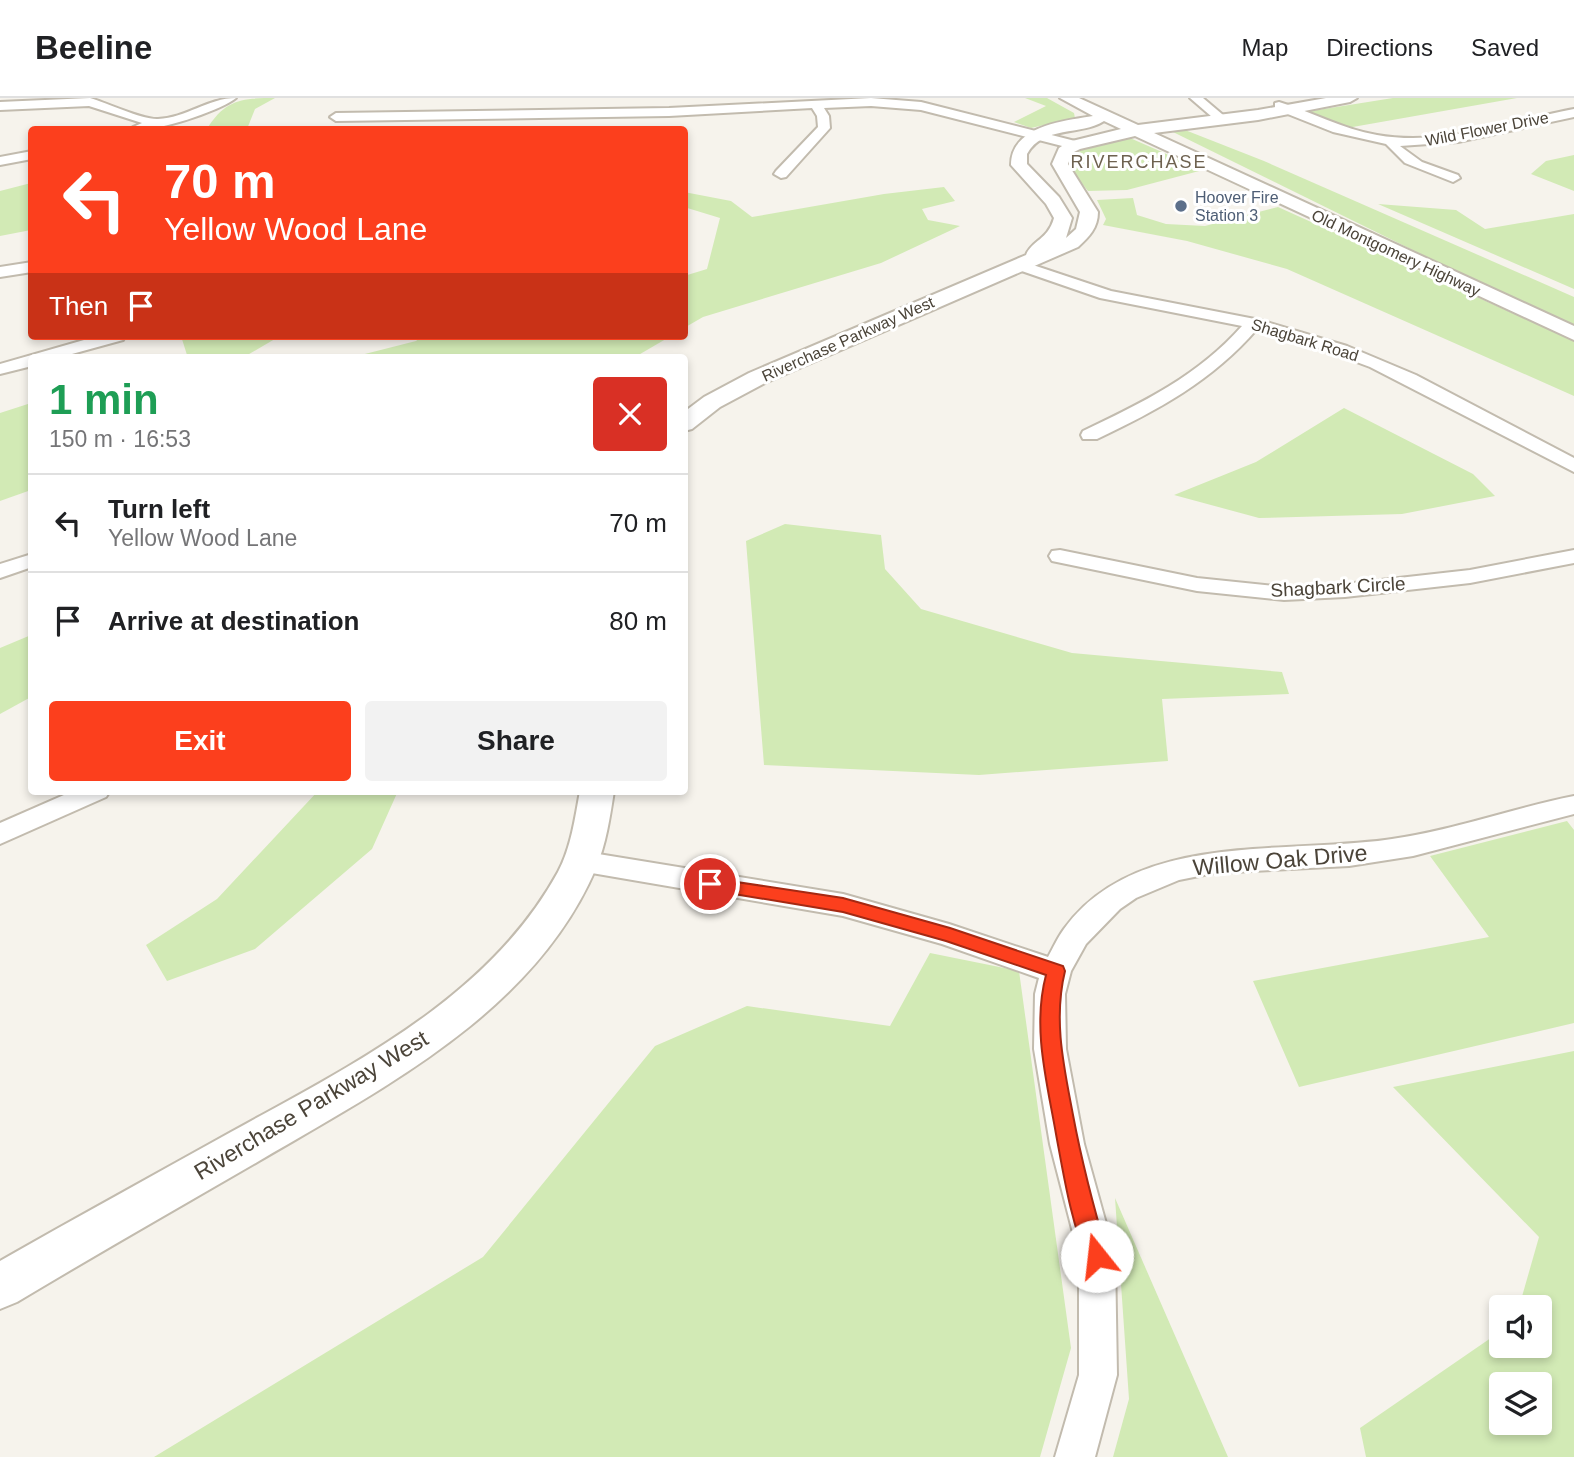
<!DOCTYPE html>
<meta charset="utf-8">
<style>
:root{--surface:#fff;--page:#f2f2f2;--text:#202124;--muted:#757577;--line:#e0e0e0;--accent:#fc3f1d}
body{margin:0;font-family:Arial,sans-serif;background:var(--page);color:var(--text);height:100vh;display:flex;flex-direction:column;font-size:26px;white-space:nowrap}
*{box-sizing:border-box;margin:0}
p{font-size:23px;color:var(--muted)}
.icon{flex:none;width:38px;height:38px;fill:none;stroke:currentColor;stroke-width:2;stroke-linecap:round;stroke-linejoin:round}
.map{position:relative;flex:1;overflow:hidden}
.sheet{position:absolute;left:28px;top:256px;width:660px;height:441px;display:flex;flex-direction:column;background:var(--surface);border-radius:7px;box-shadow:0 4px 10px #0003}
.sheet>*{flex:none}
.hud{position:absolute;left:28px;top:28px;width:660px;height:214px;border-radius:7px;box-shadow:0 4px 10px #0003;background:#fc3f1d;color:#fff;overflow:hidden}
.tools{position:absolute;left:1489px;top:1197px;display:grid;gap:14px}
.tools a{display:grid;place-items:center;width:63px;height:63px;border-radius:7px;background:var(--surface);box-shadow:0 4px 10px #0003;font-size:35px}
.pin{position:absolute;display:grid;place-items:center;width:60px;height:60px;color:#fff;margin:-30px;border:4px solid #fff;border-radius:50%;box-shadow:0 2px 7px #0007}
.me{position:absolute;width:77px;margin:-38px;rotate:344deg;stroke-linejoin:round;filter:drop-shadow(0 0 5px #0008)}
.turn{display:flex;align-items:center;gap:24px;height:147px;padding:0 21px;font-size:32px}
.turn .icon{width:91px;height:91px;stroke-width:2.5}
.turn b{display:block;font-size:49px;line-height:60px}
.then{display:flex;align-items:center;height:66px;padding:0 21px;background:#0003;gap:14px;font-size:26px}
.round{display:grid;place-items:center;flex:none;width:74px;height:74px;border-radius:7px;background:var(--page)}
.overview{display:flex;align-items:center;justify-content:space-between;height:119px;padding:0 21px}
h1{font-size:42px;font-weight:600;line-height:52px;color:#1e9e55}
.button{display:flex;gap:14px;margin-top:auto;padding:14px 21px}
.button a{flex:1;height:80px;border-radius:7px;background:var(--accent);color:#fff;font-size:28px;font-weight:600;line-height:80px;text-align:center}
.button a+a{background:var(--page);color:var(--text)}
ul{padding:0;list-style:none}
li{display:flex;align-items:center;gap:21px;height:98px;padding:0 21px;border-top:2px solid var(--line)}
li div{flex:1}
li b{display:block;font-size:26px}
li em{font-style:normal}
header{display:flex;align-items:center;gap:42px;box-sizing:border-box;height:98px;padding:0 35px;background:var(--surface);border-bottom:2px solid var(--line)}
header strong{font-size:33px}
nav{display:flex;gap:38px;margin-inline-start:auto;font-size:24px}
.map>svg:first-child{display:block}
.green{fill:#d2eab5;fill-rule:evenodd}
.lines{fill:none;stroke-linecap:round;stroke-linejoin:round}
.minor-casing{stroke:#c2bbae;stroke-width:4}
.tertiary-casing{stroke:#c2bbae;stroke-width:4}
.minor{fill:#fff;fill-rule:evenodd}
.tertiary{fill:#fff;fill-rule:evenodd}
.route{fill:#fc3f1d;stroke:#a42913;stroke-width:2}
.service-dot{fill:#5c6f8a;stroke:#fff;stroke-width:2.5}
.labels{text-anchor:middle;dominant-baseline:central;stroke-width:6;stroke-linejoin:round;paint-order:stroke}
.far-street-label{font-size:16px;fill:#4b4439;stroke:#fff}
.far-service-label{font-size:16px;fill:#4e5e75;stroke:#fff;text-anchor:start}
.far-neighbourhood-label{font-size:18px;letter-spacing:2px;fill:#6e6250;stroke:#fff}
.street-label{font-size:19px;fill:#4b4439;stroke:#fff}
.near-street-label{font-size:23px;fill:#4b4439;stroke:#fff}
</style>
<header>
<strong>Beeline</strong>
<nav><a>Map</a><a>Directions</a><a>Saved</a></nav>
</header>
<div class="map">
<svg width="1574" height="1359" viewBox="0 0 1574 1359">
<rect width="100%" height="100%" fill="#f6f3ec"/>
<!-- green -->
<g class="green">
<path d="M 275,0 L 255,11 L 247,31 L 207,31 C 225,1 243,0 275,0 Z"/>
<polygon points="1025,0 1047,0 1074,15 1075,20 1031,30 1014,24 1046,8"/>
<polygon points="1393,0 1517,0 1347,30 1305,14"/>
<polygon points="1185,32 1264,63 1574,199 1574,227 1439,165 1173,34"/>
<path d="M 1130,40 L 1203,72 L 1127,92 L 1088,93 L 1068,68 C 1082,43 1104,42 1130,40 Z"/>
<polygon points="1574,57 1574,93 1531,76 1546,63"/>
<polygon points="31,85 31,132 0,138 0,93"/>
<polygon points="944,89 955,103 922,111 928,122 960,128 881,165 703,219 684,230 684,178 707,171 720,120 684,109 684,94 731,103 752,119 884,96"/>
<polygon points="1133,100 1137,117 1166,126 1205,128 1278,109 1574,243 1574,298 1287,171 1187,143 1103,127 1106,121 1097,102"/>
<polygon points="1378,106 1456,112 1485,131 1574,116 1574,191"/>
<polygon points="181,238 280,238 244,259 184,259 187,257"/>
<polygon points="422,238 671,238 635,259 353,259 416,243"/>
<polygon points="31,305 31,392 0,403 0,315"/>
<polygon points="1344,310 1473,376 1495,398 1402,416 1259,420 1174,397 1256,364"/>
<polygon points="785,426 881,437 885,471 921,511 1072,555 1282,574 1289,596 1162,601 1168,663 979,677 764,667 746,443"/>
<polygon points="31,537 31,599 0,616 0,550"/>
<polygon points="318,693 398,693 372,751 255,851 167,883 146,847 217,801"/>
<polygon points="1567,723 1574,732 1574,925 1299,989 1253,883 1489,839 1430,758"/>
<polygon points="930,855 1019,873 1071,1250 1040,1359 154,1359 483,1159 655,948 747,908 890,928"/>
<path d="M 1574,953 L 1574,1359 L 1366,1359 L 1360,1330 L 1501,1233 L 1502,1248 L 1540,1248 L 1540,1209 L 1519,1209 L 1539,1139 L 1393,989 ZM 1502,1286 L 1540,1286 L 1540,1325 L 1502,1325 Z"/>
<polygon points="1115,1100 1228,1359 1113,1359 1129,1301"/>
</g>
<g class="lines">
<!-- minor casing -->
<g class="minor-casing">
<g id="minor">
<path d="M 90,0 C 107,5 143,22 158,21 C 186,20 208,0 236,0 C 222,12 148,38 133,29 L 142,25 L 89,8 L 0,12 L 0,4 Z"/>
<polygon points="871,0 921,4 1079,44 1080,47 1074,51 921,12 871,8 824,10 829,18 830,30 786,79 781,80 774,76 776,73 818,29 817,18 812,10 669,18 336,23 330,19 336,15 669,10"/>
<polygon points="1190,0 1203,0 1229,22 1219,25"/>
<path d="M 1279,4 C 1312,14 1342,31 1377,37 C 1444,49 1509,23 1574,11 L 1574,19 L 1458,44 L 1400,48 L 1422,64 L 1458,77 L 1460,80 L 1453,84 L 1405,65 L 1386,46 L 1333,34 L 1275,11 L 1275,5 Z"/>
<polygon points="32,53 32,61 0,67 0,59"/>
<path d="M 1018,162 L 1111,193 L 1260,222 L 1347,248 L 1416,277 L 1574,360 L 1574,374 L 1370,269 L 1300,243 L 1257,231 C 1212,283 1158,312 1097,341 L 1083,341 L 1081,337 L 1083,333 C 1142,305 1198,278 1242,228 L 1100,200 L 1013,170 L 1010,167 Z"/>
<polygon points="32,164 32,174 0,179 0,169"/>
<polygon points="98,238 125,238 123,242 61,259 32,259 32,268 0,276 0,266"/>
<polygon points="1060,452 1197,480 1284,489 1345,486 1470,472 1574,452 1574,465 1470,485 1345,499 1284,502 1197,493 1052,463 1049,458 1052,453"/>
<polygon points="32,456 32,469 0,480 0,466"/>
<polygon points="73,693 110,693 106,699 0,746 0,725"/>
<path d="M 1574,698 L 1574,716 L 1413,758 L 1349,768 L 1214,775 L 1179,782 L 1136,800 L 1120,811 L 1086,846 L 1071,873 L 1065,896 L 1066,951 L 1084,1046 L 1115,1158 L 1117,1277 L 1095,1359 L 1055,1359 L 1079,1277 L 1079,1158 L 1050,1046 L 1034,951 L 1035,896 L 1039,880 L 942,846 L 843,818 L 580,773 L 570,770 L 566,763 L 570,756 L 580,753 L 843,796 L 949,826 L 1048,859 C 1053,850 1058,839 1064,831 C 1135,732 1287,757 1392,741 C 1454,732 1513,710 1574,698 Z"/>
</g>
</g>
<!-- tertiary casing -->
<g class="tertiary-casing">
<g id="tertiary">
<path d="M 1060,0 L 1079,0 L 1138,27 L 1258,12 L 1326,0 L 1357,0 L 1350,4 L 1258,22 L 1154,35 L 1574,228 L 1574,242 L 1135,38 L 1080,51 L 1072,55 L 1068,66 L 1098,114 C 1098,130 1089,139 1078,149 L 765,285 L 720,309 L 692,331 L 684,333 L 684,314 L 704,299 L 749,275 L 1026,157 C 1032,142 1048,142 1054,120 L 1046,106 L 1011,67 C 1011,28 1063,23 1093,18 ZM 1104,23 L 1121,31 L 1068,44 L 1059,50 L 1052,66 L 1080,114 L 1076,131 L 1066,140 L 1072,120 L 1059,99 L 1027,66 L 1027,56 C 1043,27 1081,38 1104,23 Z"/>
<path d="M 580,693 L 614,693 C 610,719 606,746 596,770 C 535,913 385,989 259,1063 C 178,1110 97,1156 17,1204 L 0,1211 L 0,1163 C 77,1119 154,1077 231,1034 C 352,967 489,900 558,774 C 571,750 575,720 580,693 Z"/>
</g>
</g>
<!-- minor -->
<use href="#minor" class="minor"/>
<!-- tertiary -->
<use href="#tertiary" class="tertiary"/>
</g>
<!-- route -->
<path class="route" d="M 710,780 L 843,800 L 950,830 L 1063,868 L 1065,873 C 1053,922 1064,969 1073,1017 C 1082,1065 1094,1111 1108,1158 L 1105,1166 L 1097,1169 L 1089,1166 C 1071,1125 1064,1079 1056,1036 C 1047,984 1032,930 1046,877 L 946,843 L 843,814 L 704,791 L 702,786 L 704,782 Z"/>
<!-- markers -->
<circle class="service-dot" cx="1181" cy="108" r="7"/>
<g class="labels">
<!-- far-street labels -->
<g class="far-street-label">
<text transform="translate(1487 31) rotate(-11)">Wild Flower Drive</text>
<text transform="translate(1396 155) rotate(25)">Old Montgomery Highway</text>
<text transform="translate(848 241) rotate(-24)">Riverchase Parkway West</text>
<text transform="translate(1305 242) rotate(17)">Shagbark Road</text>
</g>
<!-- far-service labels -->
<g class="far-service-label">
<text x="1195" y="99">Hoover Fire<tspan x="1195" dy="18">Station 3</tspan></text>
</g>
<!-- far-neighbourhood labels -->
<g class="far-neighbourhood-label">
<text x="1139" y="64">RIVERCHASE</text>
</g>
<!-- street labels -->
<g class="street-label">
<text transform="translate(1338 489) rotate(-3)">Shagbark Circle</text>
</g>
<!-- near-street labels -->
<g class="near-street-label">
<text transform="translate(1280 762) rotate(-5)">Willow Oak Drive</text>
<text transform="translate(311 1007) rotate(-31)">Riverchase Parkway West</text>
</g>
</g>
</svg>
<div class="tools">
<a><svg class="icon" aria-label="sound" viewBox="0 0 24 24"><path d="M4 9h4l5-4v14l-5-4H4zM17 9q2 3 0 6"/></svg></a>
<a><svg class="icon" aria-label="layers" viewBox="0 0 24 24"><path d="M12 4l9 5-9 5-9-5zM3 14l9 5 9-5"/></svg></a>
</div>
<div class="pin" style="left:710px;top:786px;background:#d93025"><svg class="icon" aria-label="arrive" viewBox="0 0 24 24"><path d="M6 21V4h12l-3 4 3 4H6"/></svg></div>
<svg class="me" style="left:1097px;top:1158px" viewBox="-20 -20 40 40"><circle r="19" fill="#fff"/><path d="M0-13L10 11 0 6-10 11z" fill="#fc3f1d"/></svg>
<div class="hud">
<div class="turn"><svg class="icon" aria-label="left" viewBox="0 0 24 24"><path d="M17 20v-9H6M10 6l-5 5 5 5"/></svg><div><b>70 m</b>Yellow Wood Lane</div></div>
<div class="then">Then<svg class="icon" aria-label="arrive" viewBox="0 0 24 24"><path d="M6 21V4h12l-3 4 3 4H6"/></svg></div>
</div>
<section class="sheet">
<div class="overview"><div><h1>1 min</h1><p>150 m · 16:53</p></div><a class="round" style="background:#d93025;color:#fff"><svg class="icon" aria-label="close" viewBox="0 0 24 24"><path d="M6 6l12 12M18 6L6 18"/></svg></a></div>
<ul>
<li><svg class="icon" aria-label="left" viewBox="0 0 24 24"><path d="M17 20v-9H6M10 6l-5 5 5 5"/></svg><div><b>Turn left</b><p>Yellow Wood Lane</p></div><em>70 m</em></li>
<li><svg class="icon" aria-label="arrive" viewBox="0 0 24 24"><path d="M6 21V4h12l-3 4 3 4H6"/></svg><div><b>Arrive at destination</b></div><em>80 m</em></li>
</ul>
<div class="button"><a>Exit</a><a>Share</a></div>
</section>
</div>
